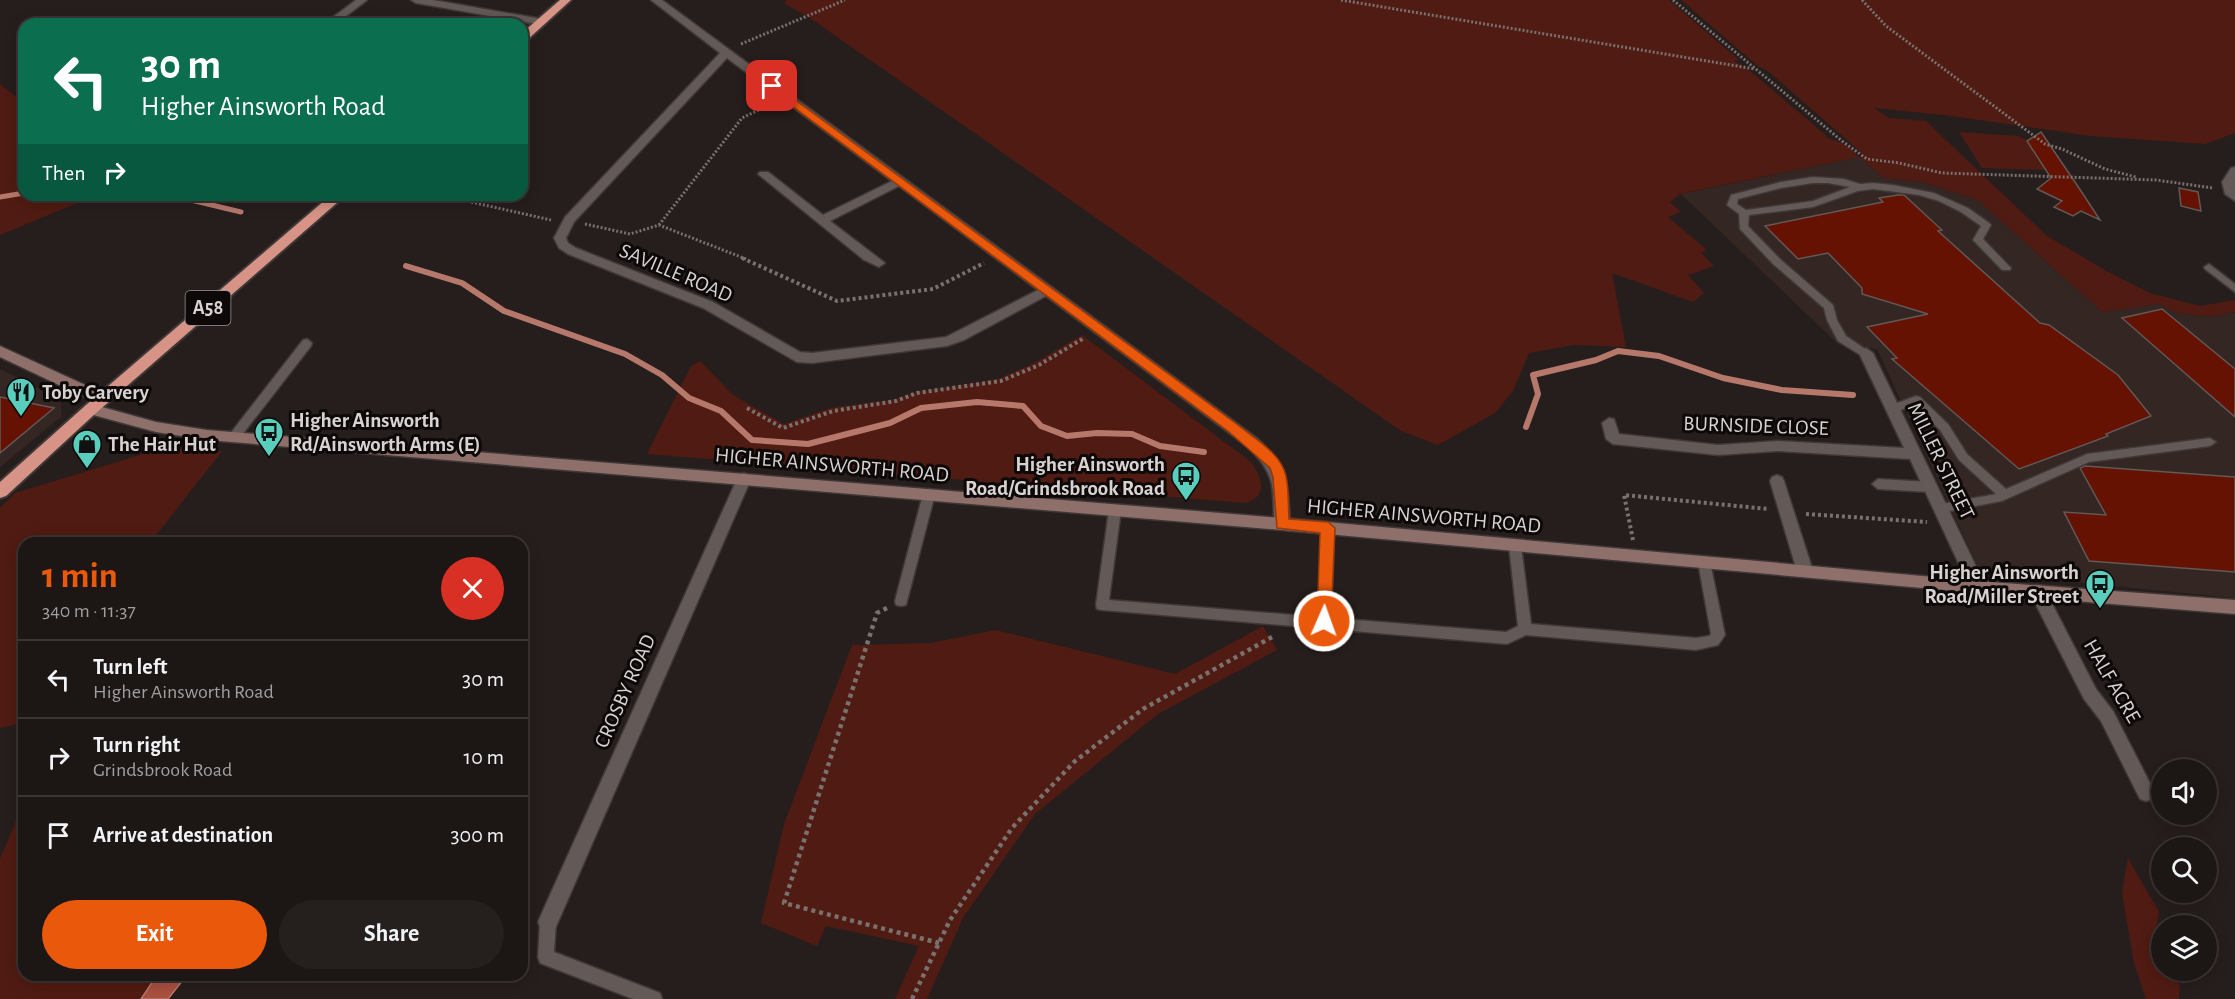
<!DOCTYPE html>
<meta charset="utf-8">
<style>
:root{--surface:#1c1615;--page:#251f1e;--text:#f1f3f6;--muted:#a09fa0;--line:#3a3534;--accent:#ea580c}
body{margin:0;font-family:"Alegreya Sans",sans-serif;background:var(--page);color:var(--text);height:100vh;display:flex;flex-direction:column;font-size:22px;white-space:nowrap}
*{box-sizing:border-box;margin:0}
p{font-size:20px;color:var(--muted)}
.icon{flex:none;width:33px;height:33px;fill:none;stroke:currentColor;stroke-width:2;stroke-linecap:round;stroke-linejoin:round}
.map{position:relative;flex:1;overflow:hidden}
.drawer{position:absolute;left:18px;top:537px;width:510px;height:444px;display:flex;flex-direction:column;background:var(--surface);border-radius:18px;box-shadow:0 3px 15px #0003,0 0 0 2px var(--line)}
.drawer>*{flex:none}
.top-card{position:absolute;left:18px;top:18px;width:510px;height:183px;border-radius:18px;box-shadow:0 3px 15px #0003,0 0 0 2px var(--line);background:#0b6e4f;color:#fff;overflow:hidden}
.fabs{position:absolute;left:2151px;top:759px;display:grid;gap:12px}
.fabs a{display:grid;place-items:center;width:66px;height:66px;border-radius:50%;background:var(--surface);box-shadow:0 3px 15px #0003,0 0 0 2px var(--line);font-size:30px}
.pin{position:absolute;display:grid;place-items:center;width:51px;height:51px;color:#fff;margin:-26px;border-radius:12px;box-shadow:0 3px 9px #0006}
.me{position:absolute;width:66px;margin:-33px;rotate:2deg;stroke-linejoin:round;filter:drop-shadow(0 0 4px #0008)}
.turn{display:flex;align-items:center;gap:21px;height:126px;padding:0 24px;font-size:27px}
.turn .icon{width:78px;height:78px;stroke-width:2.5}
.turn b{display:block;font-size:42px;line-height:51px}
.then{display:flex;align-items:center;height:57px;padding:0 24px;background:#0003;gap:12px;font-size:22px}
.round{display:grid;place-items:center;flex:none;width:63px;height:63px;border-radius:32px;background:var(--page)}
.head{display:flex;align-items:center;justify-content:space-between;height:102px;padding:0 24px}
h1{font-size:36px;font-weight:700;line-height:45px;color:var(--accent)}
.action{display:flex;gap:12px;margin-top:auto;padding:12px 24px}
.action a{flex:1;height:69px;border-radius:36px;background:var(--accent);color:#fff;font-size:24px;font-weight:700;line-height:69px;text-align:center}
.action a+a{background:var(--page);color:var(--text)}
ul{padding:0;list-style:none}
li{display:flex;align-items:center;gap:18px;height:78px;padding:0 24px;border-top:2px solid var(--line)}
li div{flex:1}
li b{display:block;font-size:22px}
li em{font-style:normal}
.map>svg:first-child{display:block}
.built{fill:#342623}
.green{fill:#501b12}
.water{fill:#a95140;stroke:#b7786c;stroke-width:1.5}
.lines{fill:none;stroke-linecap:round;stroke-linejoin:round}
.stream-far1{stroke:#b7786c;stroke-width:5}
.stream{stroke:#b7786c;stroke-width:6}
.building{fill:#661203;stroke:#625856;stroke-width:1.5}
.service-casing{stroke:#3f3837;stroke-width:3}
.minor-casing{stroke:#3f3837;stroke-width:3}
.secondary-casing{stroke:#3f3837;stroke-width:3}
.trunk-casing{stroke:#3f3837;stroke-width:4}
.path-far2{stroke:#78716f;stroke-width:3;stroke-dasharray:2 2;stroke-linecap:butt}
.path-far1{stroke:#78716f;stroke-width:4;stroke-dasharray:3 3;stroke-linecap:butt}
.path{stroke:#78716f;stroke-width:4.5;stroke-dasharray:4 4;stroke-linecap:butt}
.service{fill:#635957;fill-rule:evenodd}
.minor{fill:#635957;fill-rule:evenodd}
.secondary{fill:#8e6f69;fill-rule:evenodd}
.trunk{fill:#d79486;fill-rule:evenodd}
.route{fill:#ea580c;stroke:#983908;stroke-width:1.5}
.labels{text-anchor:middle;dominant-baseline:central;stroke-width:6;stroke-linejoin:round;paint-order:stroke}
.shield{fill:#0c0908;stroke:#9b9695;stroke-width:1.5}
.shield-label{font-size:20px;font-weight:bold;fill:#d8d2d1}
.street-label{font-size:21px;fill:#d8d2d1;stroke:#0c0908}
.poi-label{font-size:21px;font-weight:bold;fill:#d8d2d1;stroke:#0c0908;text-anchor:start}
</style>
<div class="map">
<svg width="2235" height="999" viewBox="0 0 2235 999">
<rect width="100%" height="100%" fill="#261e1c"/>
<!-- built -->
<g class="built">
<polygon points="1859,157 1884,178 1922,182 1978,200 2102,312 2159,303 2176,313 2212,317 2235,312 2235,598 1981,573 1877,349 1839,345 1681,194"/>
<polygon points="0,369 60,399 62,416 0,467"/>
</g>
<!-- green -->
<g class="green">
<polygon points="786,0 1669,0 1739,60 1733,60 1750,71 1827,136 1825,137 1847,145 1859,157 1864,155 1768,71 1759,67 1681,0 2235,0 2235,133 2205,144 2091,136 1944,115 1874,108 1889,118 1926,121 2047,236 2110,273 2150,293 2200,306 2235,300 2235,312 2212,317 2176,313 2159,304 2102,312 1978,200 1922,182 1884,178 1859,157 1680,194 1670,202 1681,212 1668,217 1707,250 1701,253 1714,266 1688,275 1704,293 1693,302 1612,273 1626,347 1575,345 1529,353 1513,391 1495,413 1438,445 1401,431 807,16 785,4"/>
<polygon points="0,84 21,101 24,107 24,195 81,195 80,202 0,235"/>
<polygon points="1959,132 2017,136 2025,139 2046,170 1982,168"/>
<path d="M 1082,335 L 1251,462 C 1262,477 1269,497 1245,503 L 647,454 L 691,366 L 700,361 L 733,395 L 784,424 L 830,408 L 896,399 L 916,392 L 998,379 L 1034,363 Z"/>
<polygon points="163,448 222,451 150,543 24,543 24,723 0,728 0,508 15,493"/>
<polygon points="1263,626 1277,650 1158,714 1035,814 963,918 927,999 895,999 919,946 826,926 817,946 761,923 784,824 852,645 931,643 996,630 1175,674"/>
<polygon points="24,802 24,975 191,975 171,991 169,999 0,999 0,859"/>
<polygon points="2128,858 2159,912 2154,942 2161,955 2162,970 2171,971 2180,986 2179,999 2146,999 2134,963 2122,893"/>
</g>
<!-- water -->
<polygon class="water" points="157,975 187,975 168,999 141,999"/>
<g class="lines">
<!-- stream-far1 -->
<g class="stream-far1">
<polyline points="170,195 241,212"/>
<polyline points="0,197 24,193"/>
</g>
<!-- stream -->
<g class="stream">
<polyline points="406,266 462,283 504,311 625,354 662,375 689,398 721,411 752,440 808,444 890,423 921,408 977,402 1023,406 1041,426 1067,436 1097,433 1132,434 1160,446 1204,452"/>
<polyline points="1526,427 1538,394 1533,375 1596,360 1618,351 1659,356 1723,378 1782,390 1853,395"/>
</g>
</g>
<!-- building -->
<g class="building">
<polygon points="2041,132 2079,188 2100,220 2081,211 2073,216 2054,207 2062,201 2037,189 2051,178 2027,141"/>
<polygon points="2179,188 2198,192 2201,211 2181,206"/>
<polygon points="1898,195 1904,195 1942,230 1938,231 2040,323 2049,325 2118,375 2151,416 2106,434 2108,436 2019,469 1892,359 1897,358 1867,327 1928,314 1862,294 1862,288 1828,253 1798,259 1765,226 1883,202 1879,198"/>
<polygon points="2162,309 2235,369 2235,417 2122,318"/>
<polygon points="0,397 54,408 0,453"/>
<polygon points="2085,466 2235,477 2235,572 2089,561 2064,512 2106,515 2080,468"/>
</g>
<g class="lines">
<!-- service casing -->
<g class="service-casing">
<g id="service">
<path d="M 1813,177 L 1844,179 L 1860,184 L 1873,183 L 1893,185 L 1934,193 L 1968,208 L 1989,223 L 1991,225 L 1983,239 L 2011,268 L 2010,270 L 2002,270 L 1975,242 L 1973,240 L 1981,226 L 1961,212 L 1939,201 L 1919,195 L 1873,189 L 1858,191 L 1813,207 L 1749,215 L 1748,226 L 1781,260 L 1833,305 L 1837,320 L 1846,336 L 1871,353 L 1866,357 L 1862,356 L 1838,341 L 1827,320 L 1824,308 L 1773,264 L 1740,229 L 1739,214 L 1727,205 L 1731,195 L 1781,182 ZM 1813,183 L 1828,183 L 1850,187 L 1813,201 L 1746,210 L 1737,204 L 1738,199 L 1781,188 Z"/>
<polygon points="2209,264 2235,284 2235,292 2205,269 2204,267"/>
<polygon points="307,339 312,343 311,346 238,440 230,440 228,437 230,434 303,340"/>
<polygon points="1916,396 1920,397 1948,424 1967,454 2006,489 2087,454 2210,438 2216,442 2210,446 2089,462 2002,501 1940,513 1936,511 1934,508 1936,505 1996,494 1959,460 1940,430 1914,405 1893,413 1887,409 1889,406"/>
<polygon points="1878,479 1930,482 1936,487 1930,492 1878,489 1872,484"/>
<polygon points="929,489 933,491 935,494 907,601 906,605 901,606 896,605 895,601 923,494 925,491"/>
<polygon points="1115,505 1119,507 1121,510 1109,600 1318,617 1322,528 1324,525 1332,525 1334,528 1331,618 1506,632 1518,626 1509,546 1511,543 1519,543 1521,546 1531,624 1696,638 1709,636 1711,634 1698,562 1700,558 1708,558 1710,562 1725,635 1718,645 1696,650 1526,635 1507,644 1102,610 1097,609 1096,605 1109,510 1111,507"/>
<polygon points="548,914 553,917 556,922 554,952 660,993 662,999 633,999 540,963 538,957 540,922 543,917"/>
</g>
</g>
<!-- minor casing -->
<g class="minor-casing">
<g id="minor">
<polygon points="356,0 367,0 336,24 324,24"/>
<polygon points="411,0 433,0 542,19 547,22 542,25 416,3"/>
<path d="M 651,0 L 662,0 L 1258,439 C 1288,468 1288,485 1290,524 L 1287,528 L 1277,528 L 1274,524 C 1273,486 1276,475 1248,447 L 1046,296 L 964,340 L 947,346 L 812,363 L 797,362 L 703,308 L 568,254 L 559,248 L 554,238 L 565,217 L 720,53 ZM 727,58 L 892,181 L 823,215 L 768,172 L 760,172 L 758,174 L 864,260 L 879,267 L 885,263 L 830,221 L 899,186 L 1038,290 L 946,337 L 812,353 L 800,352 L 713,302 L 576,248 L 568,243 L 566,238 L 574,222 Z"/>
<polygon points="2235,167 2235,201 2225,194 2222,182 2231,168"/>
<polygon points="1866,348 1873,353 1986,587 1984,592 1978,593 1972,592 1910,459 1778,451 1718,455 1613,444 1606,439 1602,423 1609,418 1614,419 1619,434 1718,445 1778,441 1904,448 1859,353"/>
<polygon points="744,473 749,475 751,479 555,929 548,932 541,929 538,922 541,915 737,479 739,475"/>
<polygon points="1777,475 1782,477 1784,481 1813,571 1811,575 1805,577 1799,575 1797,571 1770,481 1772,477"/>
<polygon points="2037,585 2043,586 2096,689 2113,711 2155,793 2152,799 2146,801 2140,799 2101,721 2084,699 2029,591 2031,586"/>
</g>
</g>
<!-- secondary casing -->
<g class="secondary-casing">
<g id="secondary">
<polygon points="0,346 107,395 109,399 102,404 97,403 0,357"/>
<polygon points="91,404 156,422 207,430 1282,518 1978,581 2235,600 2235,614 1978,593 1282,530 207,440 156,432 86,413 84,409 86,405"/>
</g>
</g>
<!-- trunk casing -->
<g class="trunk-casing">
<g id="trunk">
<polygon points="560,0 571,0 526,41 522,42 522,33"/>
<polygon points="331,195 346,195 96,413 6,496 0,498 0,482 86,405"/>
</g>
</g>
<!-- path-far2 -->
<g class="path-far2">
<polyline points="1341,0 1755,69"/>
<polyline points="1673,0 1842,141 1867,159 1899,163 1942,173 2156,180 2213,188"/>
<polyline points="1862,0 1886,26 2045,144 2062,149 2105,169 2136,177"/>
<polyline points="741,44 845,0"/>
<polyline points="440,195 551,220"/>
<polyline points="585,224 630,234 659,225 746,259"/>
<polyline points="659,225 742,118 771,104"/>
</g>
<!-- path-far1 -->
<g class="path-far1">
<polyline points="742,258 837,301 933,289 984,263"/>
<polyline points="747,408 783,428 833,411 896,401 917,393 1001,381 1039,365 1084,338"/>
<polyline points="1806,514 1927,522"/>
<polyline points="1633,540 1624,495 1768,509"/>
</g>
<!-- path -->
<g class="path">
<polyline points="887,608 877,613 784,903 939,943"/>
<polyline points="912,999 950,920 1012,828 1074,762 1143,709 1272,637"/>
</g>
<!-- service -->
<use href="#service" class="service"/>
<!-- minor -->
<use href="#minor" class="minor"/>
<!-- secondary -->
<use href="#secondary" class="secondary"/>
<!-- trunk -->
<use href="#trunk" class="trunk"/>
</g>
<!-- route -->
<path class="route" d="M 772,83 L 1238,425 C 1255,439 1281,453 1286,476 C 1289,489 1288,505 1289,519 L 1328,522 L 1335,528 L 1331,621 L 1329,626 L 1319,626 L 1317,621 L 1320,533 L 1277,528 L 1273,477 L 1270,468 L 1229,432 L 768,88 L 768,84 Z"/>
<!-- icons -->
<defs>
<g id="restaurant-pin" transform="scale(1.5)"><path d="M0 17L-7.5 6A9.5 9.5 0 1 1 7.5 6Z" fill="#5acebd" stroke="#0c0908"/><path d="M-5-6h1v4h1v-4h1v4h1v-4h1v5L-1.5 .5V6h-2V.5L-5-1ZM5-6V6H3V1.5H1.5Q1.5-4 5-6Z" fill="#111"/></g>
<g id="bus-pin" transform="scale(1.5)"><path d="M0 17L-7.5 6A9.5 9.5 0 1 1 7.5 6Z" fill="#5acebd" stroke="#0c0908"/><path d="M-5-6H5V4H4V6H2V4H-2V6H-4V4H-5ZM-3.5-4V0h7V-4ZM-3.5 1.2v1.5H-2V1.2ZM2 1.2v1.5H3.5V1.2Z" fill="#111"/></g>
<g id="shop-pin" transform="scale(1.5)"><path d="M0 17L-7.5 6A9.5 9.5 0 1 1 7.5 6Z" fill="#5acebd" stroke="#0c0908"/><path d="M-5-2.5h2.3a2.7 3.5 0 0 1 5.4 0H5L5.5 6h-11ZM-1.5-2.5h3a1.5 2.3 0 0 0-3 0Z" fill="#111"/></g>
</defs>
<g fill-rule="evenodd">
<use href="#restaurant-pin" x="21" y="392"/>
<use href="#bus-pin" x="269" y="432"/>
<use href="#shop-pin" x="87" y="444"/>
<use href="#bus-pin" x="1186" y="476"/>
<use href="#bus-pin" x="2100" y="584"/>
</g>
<g class="labels">
<!-- shield labels -->
<rect class="shield" x="185.5" y="291" width="45" height="34" rx="4.5"/>
<g class="shield-label">
<text x="208" y="308">A58</text>
</g>
<!-- street labels -->
<g class="street-label">
<text transform="translate(676 273) rotate(23)">SAVILLE ROAD</text>
<text transform="translate(1756 426) rotate(2)">BURNSIDE CLOSE</text>
<text transform="translate(1941 461) rotate(64)">MILLER STREET</text>
<text transform="translate(832 465) rotate(5)">HIGHER AINSWORTH ROAD</text>
<text transform="translate(1424 516) rotate(5)">HIGHER AINSWORTH ROAD</text>
<text transform="translate(2112 681) rotate(60)">HALF ACRE</text>
<text transform="translate(625 691) rotate(-66)">CROSBY ROAD</text>
</g>
<!-- poi labels -->
<g class="poi-label">
<text x="42" y="392">Toby Carvery</text>
<text x="290" y="420">Higher Ainsworth<tspan x="290" dy="24">Rd/Ainsworth Arms (E)</tspan></text>
<text x="108" y="444">The Hair Hut</text>
<text x="1165" y="464" text-anchor="end">Higher Ainsworth<tspan x="1165" dy="24">Road/Grindsbrook Road</tspan></text>
<text x="2079" y="572" text-anchor="end">Higher Ainsworth<tspan x="2079" dy="24">Road/Miller Street</tspan></text>
</g>
</g>
</svg>
<div class="fabs">
<a><svg class="icon" aria-label="sound" viewBox="0 0 24 24"><path d="M4 9h4l5-4v14l-5-4H4zM17 9q2 3 0 6"/></svg></a>
<a><svg class="icon" aria-label="search" viewBox="0 0 24 24"><circle cx="10" cy="10" r="6"/><path d="M15 15l6 6"/></svg></a>
<a><svg class="icon" aria-label="layers" viewBox="0 0 24 24"><path d="M12 4l9 5-9 5-9-5zM3 14l9 5 9-5"/></svg></a>
</div>
<div class="pin" style="left:772px;top:86px;background:#d93025"><svg class="icon" aria-label="arrive" viewBox="0 0 24 24"><path d="M6 21V4h12l-3 4 3 4H6"/></svg></div>
<svg class="me" style="left:1324px;top:621px" viewBox="-20 -20 40 40"><circle r="17" fill="#ea580c" stroke="#fff" stroke-width="3"/><path d="M0-11L8 9 0 5-8 9z" fill="#fff"/></svg>
<div class="top-card">
<div class="turn"><svg class="icon" aria-label="left" viewBox="0 0 24 24"><path d="M17 20v-9H6M10 6l-5 5 5 5"/></svg><div><b>30 m</b>Higher Ainsworth Road</div></div>
<div class="then">Then<svg class="icon" aria-label="right" viewBox="0 0 24 24"><path d="M7 20v-9h11M14 6l5 5-5 5"/></svg></div>
</div>
<section class="drawer">
<div class="head"><div><h1>1 min</h1><p>340 m · 11:37</p></div><a class="round" style="background:#d93025;color:#fff"><svg class="icon" aria-label="close" viewBox="0 0 24 24"><path d="M6 6l12 12M18 6L6 18"/></svg></a></div>
<ul>
<li><svg class="icon" aria-label="left" viewBox="0 0 24 24"><path d="M17 20v-9H6M10 6l-5 5 5 5"/></svg><div><b>Turn left</b><p>Higher Ainsworth Road</p></div><em>30 m</em></li>
<li><svg class="icon" aria-label="right" viewBox="0 0 24 24"><path d="M7 20v-9h11M14 6l5 5-5 5"/></svg><div><b>Turn right</b><p>Grindsbrook Road</p></div><em>10 m</em></li>
<li><svg class="icon" aria-label="arrive" viewBox="0 0 24 24"><path d="M6 21V4h12l-3 4 3 4H6"/></svg><div><b>Arrive at destination</b></div><em>300 m</em></li>
</ul>
<div class="action"><a>Exit</a><a>Share</a></div>
</section>
</div>
